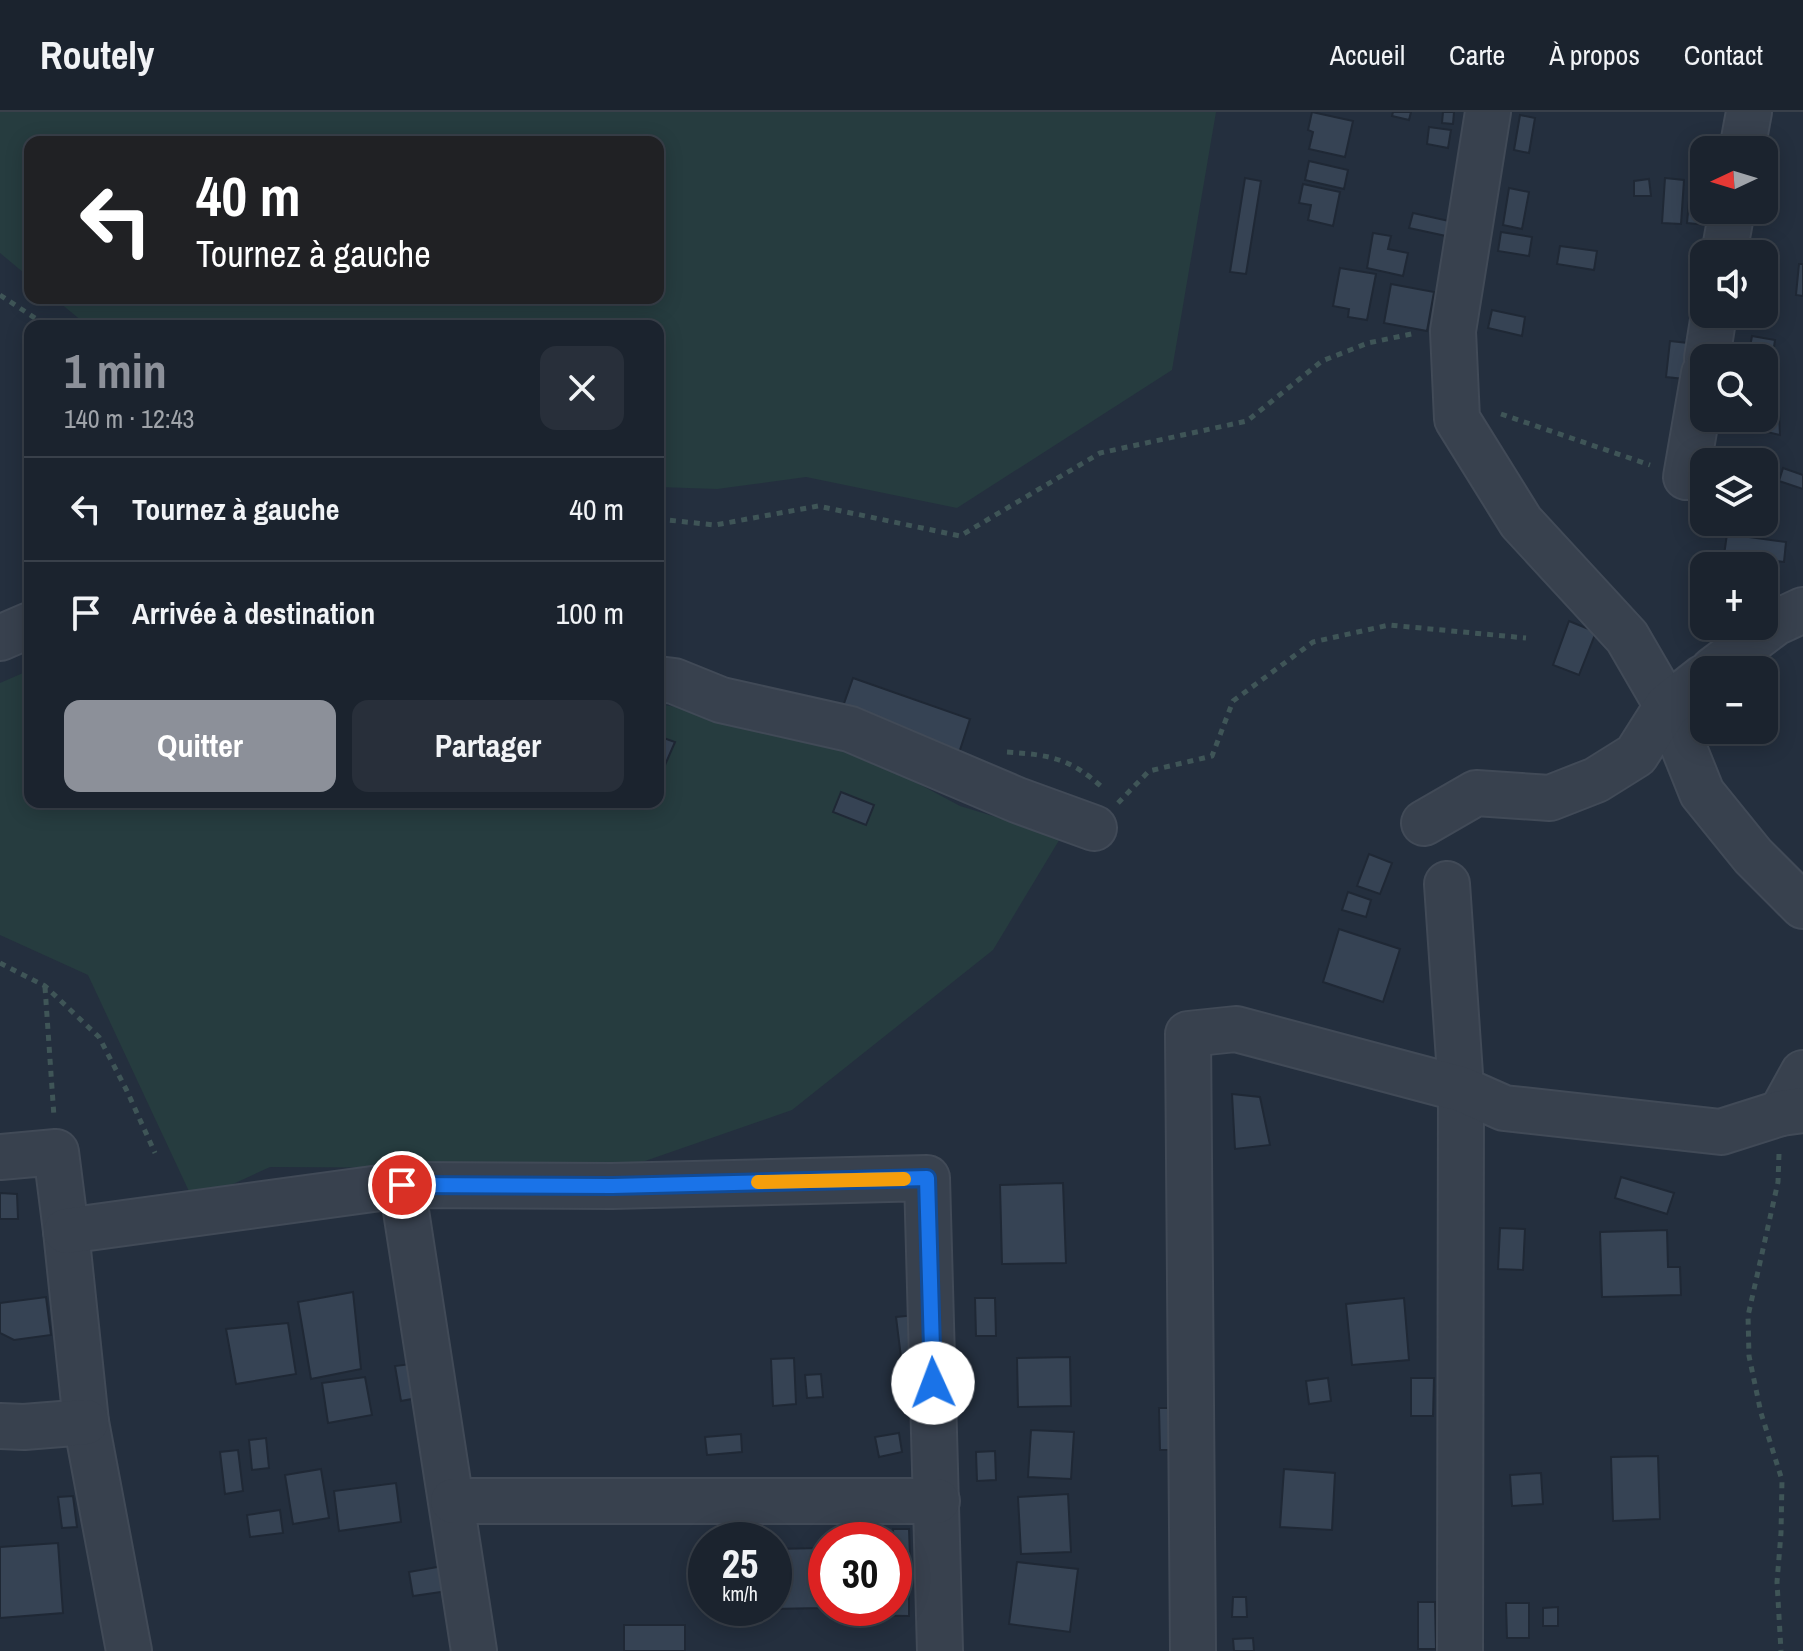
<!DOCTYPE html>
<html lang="fr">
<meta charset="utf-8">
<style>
:root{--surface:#1b232e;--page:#282f3a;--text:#f1f3f6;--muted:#a0a4aa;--line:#39404a;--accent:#8c9099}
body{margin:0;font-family:"Archivo Narrow",sans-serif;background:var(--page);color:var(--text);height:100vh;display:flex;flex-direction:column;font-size:30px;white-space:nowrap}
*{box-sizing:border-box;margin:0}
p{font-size:26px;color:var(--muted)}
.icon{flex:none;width:44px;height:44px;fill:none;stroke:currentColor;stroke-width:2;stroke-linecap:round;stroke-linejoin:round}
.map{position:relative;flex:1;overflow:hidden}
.sheet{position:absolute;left:24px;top:208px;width:640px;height:488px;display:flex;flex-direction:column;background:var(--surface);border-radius:16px;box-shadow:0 4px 20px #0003,0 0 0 2px var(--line)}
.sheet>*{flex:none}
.hud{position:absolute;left:24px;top:24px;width:640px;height:168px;border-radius:16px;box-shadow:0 4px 20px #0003,0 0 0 2px var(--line);background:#202124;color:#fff;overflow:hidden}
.needle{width:52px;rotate:266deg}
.controls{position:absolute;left:1690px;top:24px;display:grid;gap:16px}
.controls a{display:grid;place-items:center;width:88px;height:88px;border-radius:16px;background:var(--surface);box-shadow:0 4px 20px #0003,0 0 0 2px var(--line);font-size:40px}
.speed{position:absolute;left:688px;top:1410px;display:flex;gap:16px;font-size:40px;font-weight:700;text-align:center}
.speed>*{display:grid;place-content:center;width:104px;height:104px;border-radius:50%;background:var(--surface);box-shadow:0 4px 20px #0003,0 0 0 2px var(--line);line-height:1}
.speed small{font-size:20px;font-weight:400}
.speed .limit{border:12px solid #d22;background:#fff;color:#111}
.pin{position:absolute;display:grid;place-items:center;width:68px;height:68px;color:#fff;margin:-34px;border:4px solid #fff;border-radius:50%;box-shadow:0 2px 8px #0007}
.me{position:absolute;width:88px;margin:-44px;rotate:358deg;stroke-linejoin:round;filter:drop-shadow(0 0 6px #0008)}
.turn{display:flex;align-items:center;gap:28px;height:168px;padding:0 40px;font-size:36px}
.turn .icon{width:104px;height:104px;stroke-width:2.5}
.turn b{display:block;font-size:56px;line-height:68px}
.round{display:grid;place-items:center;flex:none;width:84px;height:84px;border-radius:16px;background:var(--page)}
.head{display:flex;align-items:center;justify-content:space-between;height:136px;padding:0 40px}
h1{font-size:48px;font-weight:800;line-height:60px;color:var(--accent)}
.primary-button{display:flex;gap:16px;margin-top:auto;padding:16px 40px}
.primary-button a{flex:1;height:92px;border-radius:16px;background:var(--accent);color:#fff;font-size:32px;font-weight:800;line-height:92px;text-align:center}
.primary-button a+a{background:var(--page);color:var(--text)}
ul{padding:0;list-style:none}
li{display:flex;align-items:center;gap:24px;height:104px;padding:0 40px;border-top:2px solid var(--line)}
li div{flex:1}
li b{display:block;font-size:30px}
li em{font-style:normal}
header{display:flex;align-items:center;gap:48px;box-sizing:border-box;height:112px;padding:0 40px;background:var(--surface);border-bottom:2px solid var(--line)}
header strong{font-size:38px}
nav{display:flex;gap:44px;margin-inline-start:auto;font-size:28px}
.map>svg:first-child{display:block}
.green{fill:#263c3f}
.building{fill:#364354;stroke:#1f2835;stroke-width:2}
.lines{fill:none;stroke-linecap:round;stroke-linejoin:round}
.minor-casing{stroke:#414a57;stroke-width:48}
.path{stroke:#3f5557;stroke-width:5;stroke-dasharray:6 6;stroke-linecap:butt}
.minor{stroke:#38414e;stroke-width:44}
.route-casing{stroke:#114b97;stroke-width:20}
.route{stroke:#1a73e8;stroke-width:14}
.slow{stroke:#f59e0b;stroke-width:14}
</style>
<header>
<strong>Routely</strong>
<nav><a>Accueil</a><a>Carte</a><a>À propos</a><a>Contact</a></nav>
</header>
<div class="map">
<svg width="1803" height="1539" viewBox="0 0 1803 1539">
<rect width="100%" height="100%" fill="#242f3e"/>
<!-- green -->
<g class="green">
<polygon points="0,0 1216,0 1172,258 957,396 806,365 717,377 658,375 658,214 88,214 54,186 658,186 658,30 30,30 30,166 0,141"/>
<polygon points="30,558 30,690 658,690 658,592 683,596 863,642 960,694 1061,725 993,838 792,998 622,1057 270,1055 194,1090 88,863 0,823 0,571"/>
</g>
<!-- building -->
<g class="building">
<polygon points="1312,0 1353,9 1345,45 1309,37 1313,20 1308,18"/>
<polygon points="1393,0 1411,0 1409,8 1392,4"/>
<polygon points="1443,0 1454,0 1453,12 1442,11"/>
<polygon points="1520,3 1535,6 1529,41 1514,38"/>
<polygon points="1429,15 1451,18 1448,36 1427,32"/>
<polygon points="1701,32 1710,34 1710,38 1704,38 1703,68 1694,67"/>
<polygon points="1309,49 1348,58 1344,77 1305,68"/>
<polygon points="1245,66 1261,69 1246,162 1230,160"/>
<polygon points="1665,66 1684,68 1681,112 1662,111"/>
<polygon points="1649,67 1651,84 1634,84 1634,69"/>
<polygon points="1303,72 1340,80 1333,114 1308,108 1311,93 1299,91"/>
<polygon points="1509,76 1529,80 1522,117 1503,113"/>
<polygon points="1690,78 1704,79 1704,98 1709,98 1707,113 1687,111"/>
<polygon points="1413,101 1449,109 1446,124 1409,116"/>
<polygon points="1501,120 1532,125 1529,144 1498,139"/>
<polygon points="1373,121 1391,124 1388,137 1408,141 1403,164 1367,156"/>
<polygon points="1560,134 1597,139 1594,158 1557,152"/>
<polygon points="1799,152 1803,152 1803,184 1796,183"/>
<polygon points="1340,156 1376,162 1367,208 1348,205 1349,197 1333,194"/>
<polygon points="1391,172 1434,180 1427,219 1384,211"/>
<polygon points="1492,198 1525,205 1522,224 1488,216"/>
<polygon points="1752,224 1775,228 1770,264 1764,263 1764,246 1748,246"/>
<polygon points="1670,229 1697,232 1694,268 1666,265"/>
<polygon points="1764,298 1779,299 1780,323 1741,314 1741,306 1764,306"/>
<polygon points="1783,356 1803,363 1803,377 1779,369"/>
<polygon points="1727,422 1786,430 1784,450 1724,443"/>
<polygon points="1569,509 1596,520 1579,563 1553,553"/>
<polygon points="853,566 970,607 959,641 841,600"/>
<polygon points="658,624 675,630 658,669"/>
<polygon points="841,680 874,693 866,713 833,700"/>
<polygon points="1369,742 1392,751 1380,782 1357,774"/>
<polygon points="1348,780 1371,788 1366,805 1342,798"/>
<polygon points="1339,817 1400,837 1383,890 1323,870"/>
<polygon points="1232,982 1260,985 1270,1033 1235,1037"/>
<polygon points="1621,1065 1674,1081 1667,1102 1615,1086"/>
<polygon points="1063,1071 1066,1151 1002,1152 1000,1073"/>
<polygon points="0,1081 17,1082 18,1107 0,1107"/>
<polygon points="1500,1116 1525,1117 1523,1158 1498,1157"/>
<polygon points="1667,1118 1668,1155 1680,1155 1681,1183 1602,1185 1600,1120"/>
<polygon points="353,1180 361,1257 311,1267 298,1190"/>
<polygon points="46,1185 51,1223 14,1228 0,1221 0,1191"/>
<polygon points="975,1186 995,1186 996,1224 976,1224"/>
<polygon points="1404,1186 1409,1248 1352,1253 1346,1192"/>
<polygon points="916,1203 921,1243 901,1245 896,1205"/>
<polygon points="288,1211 296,1262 236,1272 226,1217"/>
<polygon points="1070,1245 1071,1294 1018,1295 1017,1246"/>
<polygon points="794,1246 796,1292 773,1294 771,1247"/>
<polygon points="411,1252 417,1286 401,1289 395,1254"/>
<polygon points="821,1262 823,1285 807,1286 805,1263"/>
<polygon points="365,1265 372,1303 328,1311 322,1271"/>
<polygon points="1328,1266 1331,1289 1309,1292 1306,1269"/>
<polygon points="1411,1266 1434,1266 1433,1304 1411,1304"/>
<polygon points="1159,1296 1176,1296 1177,1338 1160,1338"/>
<polygon points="1031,1318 1074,1320 1071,1367 1028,1365"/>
<polygon points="899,1321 902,1340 879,1345 875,1325"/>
<polygon points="741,1322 742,1340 707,1343 705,1325"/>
<polygon points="266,1326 269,1356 252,1358 249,1328"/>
<polygon points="238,1338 243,1379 225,1382 220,1340"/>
<polygon points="995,1339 996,1368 977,1369 976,1340"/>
<polygon points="1658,1344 1660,1407 1613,1409 1611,1345"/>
<polygon points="321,1357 329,1406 293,1412 285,1363"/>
<polygon points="1284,1357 1335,1361 1332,1418 1280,1415"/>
<polygon points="1541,1361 1543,1392 1512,1394 1510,1363"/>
<polygon points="396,1371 401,1410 339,1419 334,1379"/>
<polygon points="1068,1382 1071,1440 1021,1442 1018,1385"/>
<polygon points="73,1384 77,1415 62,1416 58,1385"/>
<polygon points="280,1398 283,1421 250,1425 247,1403"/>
<polygon points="859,1415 860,1428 838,1428 838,1416"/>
<polygon points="887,1417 887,1428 868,1428 867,1418"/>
<polygon points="893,1417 909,1417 911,1473 895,1473"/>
<polygon points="58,1431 63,1501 0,1506 0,1435"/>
<polygon points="820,1436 821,1496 772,1497 774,1496 774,1437"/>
<polygon points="1017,1450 1078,1457 1070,1520 1009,1512"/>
<polygon points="443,1454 448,1479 413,1484 409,1460"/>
<polygon points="894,1484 909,1484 909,1504 840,1503 840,1496 894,1496"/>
<polygon points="1233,1485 1246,1485 1247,1505 1232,1505"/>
<polygon points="1418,1490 1435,1490 1436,1537 1418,1537"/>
<polygon points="1506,1491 1529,1491 1529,1526 1507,1526"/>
<polygon points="1558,1495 1558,1514 1543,1514 1543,1496"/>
<rect x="624" y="1513" width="61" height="26"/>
<polygon points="1253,1526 1254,1539 1234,1539 1233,1527"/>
</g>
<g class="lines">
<!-- minor casing -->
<g class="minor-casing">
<g id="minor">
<polyline points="1488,0 1453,219 1457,307 1521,410 1627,525 1667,594 1702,681 1753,744 1803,794"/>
<polyline points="1742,38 1749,0"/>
<polyline points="1724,142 1732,98"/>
<polyline points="1707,246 1714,202"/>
<polyline points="1686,365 1704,261"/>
<polyline points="0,526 30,513"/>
<polyline points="1713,558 1775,511 1803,498"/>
<polyline points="658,567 674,569 721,588 850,617 1017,688 1094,716"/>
<polyline points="1424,711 1476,681 1550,686 1596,668 1636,643 1667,594 1704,565"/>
<polyline points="1447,772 1461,977 1460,1539"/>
<polyline points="1781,1001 1803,961"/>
<polyline points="0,1045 56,1040 66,1119 86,1310 129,1539"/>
<polyline points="402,1073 474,1539"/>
<polyline points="66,1119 402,1073 612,1074 927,1066 940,1539"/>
<polyline points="0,1314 24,1315 86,1310"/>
<polyline points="453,1389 937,1389"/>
<polyline points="1193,1539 1188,922 1236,917 1461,977 1504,996 1721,1020 1781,1001 1803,998"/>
</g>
</g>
<!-- path -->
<g class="path">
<polyline points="0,183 47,214"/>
<polyline points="1501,302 1650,353"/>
<polyline points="658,407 715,413 818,394 960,424 1100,341 1247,309 1322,249 1368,231 1416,221"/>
<path d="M 1007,640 C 1050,643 1070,646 1103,676"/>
<polyline points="1118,691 1149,659 1212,644 1233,589 1313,530 1389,513 1526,526"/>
<polyline points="0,851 45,874 99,925 127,979 155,1041"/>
<polyline points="45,875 54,1005"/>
<polyline points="1779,1042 1778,1070 1748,1204 1749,1244 1761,1301 1782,1368 1781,1421 1777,1470 1781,1539"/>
</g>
<!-- minor -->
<use href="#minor" class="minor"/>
</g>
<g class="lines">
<!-- route casing -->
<g class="route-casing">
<polyline id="route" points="402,1073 612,1074 927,1066 933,1271"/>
</g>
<!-- route -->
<use href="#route" class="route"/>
<!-- slow -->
<polyline class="slow" points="758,1070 904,1067"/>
</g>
</svg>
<div class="controls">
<a><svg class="needle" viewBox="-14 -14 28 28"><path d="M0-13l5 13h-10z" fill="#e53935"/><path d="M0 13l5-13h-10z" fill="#a0a4aa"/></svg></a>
<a><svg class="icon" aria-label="sound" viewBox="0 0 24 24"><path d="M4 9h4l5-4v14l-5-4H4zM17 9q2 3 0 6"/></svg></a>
<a><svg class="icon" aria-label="search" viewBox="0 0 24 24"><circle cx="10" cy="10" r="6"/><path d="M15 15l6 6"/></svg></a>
<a><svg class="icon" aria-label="layers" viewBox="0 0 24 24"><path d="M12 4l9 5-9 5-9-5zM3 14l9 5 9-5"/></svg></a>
<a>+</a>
<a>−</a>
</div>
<div class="speed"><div>25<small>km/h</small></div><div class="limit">30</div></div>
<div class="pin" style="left:402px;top:1073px;background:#d93025"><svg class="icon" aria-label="arrive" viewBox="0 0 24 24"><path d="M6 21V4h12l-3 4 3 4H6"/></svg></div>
<svg class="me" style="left:933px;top:1271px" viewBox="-20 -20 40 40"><circle r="19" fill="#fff"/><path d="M0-13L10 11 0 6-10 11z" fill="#1a73e8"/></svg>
<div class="hud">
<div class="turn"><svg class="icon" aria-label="left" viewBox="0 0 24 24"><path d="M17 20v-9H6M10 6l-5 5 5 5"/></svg><div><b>40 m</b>Tournez à gauche</div></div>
</div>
<section class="sheet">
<div class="head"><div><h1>1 min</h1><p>140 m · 12:43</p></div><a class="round"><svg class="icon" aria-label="close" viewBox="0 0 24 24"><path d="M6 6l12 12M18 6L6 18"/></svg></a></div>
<ul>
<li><svg class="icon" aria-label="left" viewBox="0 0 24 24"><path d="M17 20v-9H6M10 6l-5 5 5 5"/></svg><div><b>Tournez à gauche</b></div><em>40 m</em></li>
<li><svg class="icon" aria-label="arrive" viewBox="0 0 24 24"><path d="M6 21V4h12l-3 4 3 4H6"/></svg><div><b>Arrivée à destination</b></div><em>100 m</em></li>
</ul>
<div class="primary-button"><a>Quitter</a><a>Partager</a></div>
</section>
</div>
